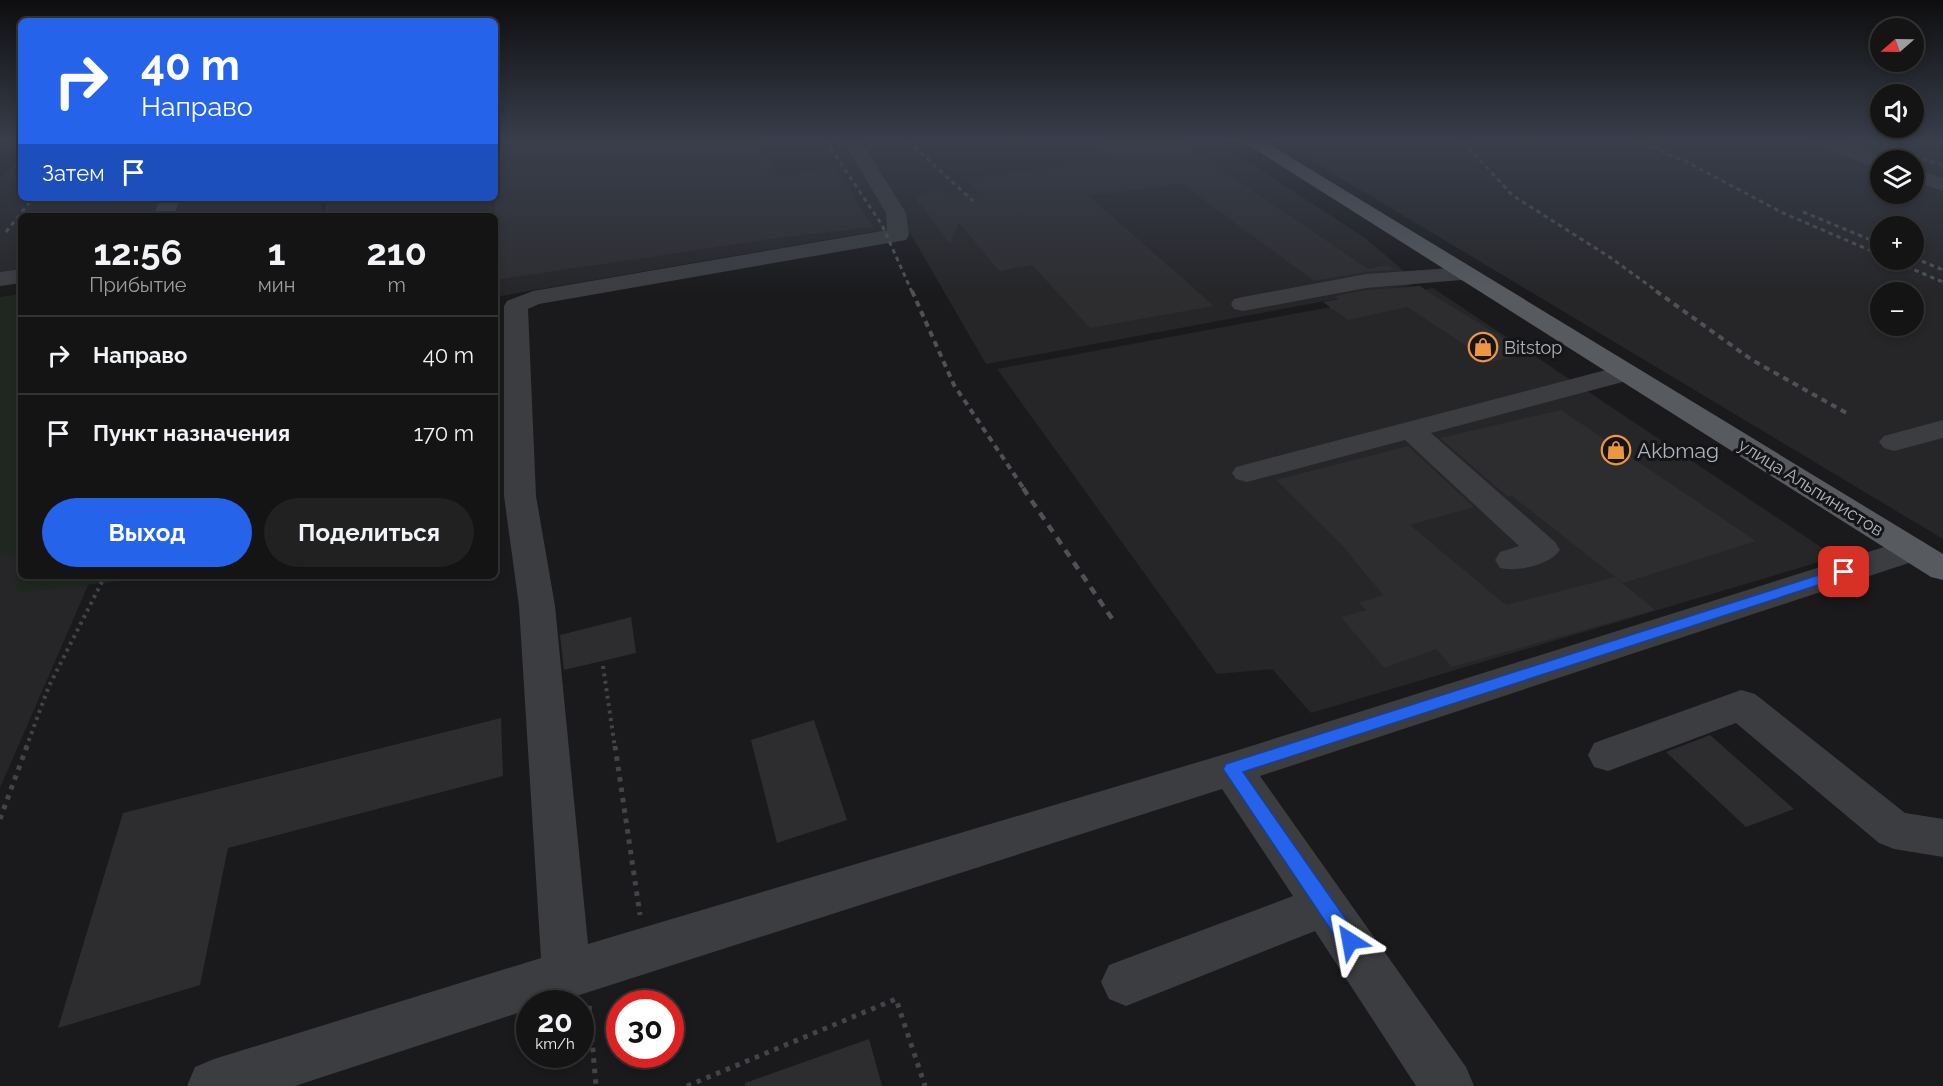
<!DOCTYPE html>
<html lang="ru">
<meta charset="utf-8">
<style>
:root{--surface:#141415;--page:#212122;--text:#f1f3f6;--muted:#9d9ea0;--line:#333334;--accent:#2563eb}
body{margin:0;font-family:Raleway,sans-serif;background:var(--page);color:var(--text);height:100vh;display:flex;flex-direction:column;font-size:22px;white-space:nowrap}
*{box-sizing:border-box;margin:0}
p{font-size:20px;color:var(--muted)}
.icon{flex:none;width:33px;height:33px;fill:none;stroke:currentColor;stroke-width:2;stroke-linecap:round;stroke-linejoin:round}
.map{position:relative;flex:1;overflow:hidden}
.panel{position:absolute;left:18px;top:213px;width:480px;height:366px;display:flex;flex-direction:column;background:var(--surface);border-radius:9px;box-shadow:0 3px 9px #0003,0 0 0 2px var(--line)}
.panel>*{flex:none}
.hud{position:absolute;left:18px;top:18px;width:480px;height:183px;border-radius:9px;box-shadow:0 3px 9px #0003,0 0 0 2px var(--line);background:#2563eb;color:#fff;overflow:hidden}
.needle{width:39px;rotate:250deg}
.controls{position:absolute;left:1870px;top:18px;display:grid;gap:12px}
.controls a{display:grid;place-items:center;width:54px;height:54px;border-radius:50%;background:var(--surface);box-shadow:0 3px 9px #0003,0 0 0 2px var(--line);font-size:30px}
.speed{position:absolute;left:516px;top:990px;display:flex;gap:12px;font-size:30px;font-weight:700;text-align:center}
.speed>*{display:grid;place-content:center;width:78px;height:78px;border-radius:50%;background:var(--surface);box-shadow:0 3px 9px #0003,0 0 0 2px var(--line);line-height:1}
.speed small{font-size:15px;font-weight:400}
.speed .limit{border:9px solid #d22;background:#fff;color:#111}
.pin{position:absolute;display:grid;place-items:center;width:51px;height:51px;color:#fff;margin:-26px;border-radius:12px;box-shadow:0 3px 9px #0006}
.me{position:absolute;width:66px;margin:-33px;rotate:326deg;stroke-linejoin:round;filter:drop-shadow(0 0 4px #0008)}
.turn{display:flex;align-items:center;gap:21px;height:126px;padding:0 24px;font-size:27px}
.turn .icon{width:78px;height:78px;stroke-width:2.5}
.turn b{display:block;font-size:42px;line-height:51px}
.then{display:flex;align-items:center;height:57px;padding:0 24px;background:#0003;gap:12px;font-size:22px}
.eta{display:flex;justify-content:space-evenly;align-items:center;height:102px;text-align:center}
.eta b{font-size:36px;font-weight:700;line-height:42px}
.button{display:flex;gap:12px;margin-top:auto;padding:12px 24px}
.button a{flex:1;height:69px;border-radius:36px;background:var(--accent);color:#fff;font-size:24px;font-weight:700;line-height:69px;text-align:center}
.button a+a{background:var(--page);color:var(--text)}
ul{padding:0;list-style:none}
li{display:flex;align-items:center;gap:18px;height:78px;padding:0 24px;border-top:2px solid var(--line)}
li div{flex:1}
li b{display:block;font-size:22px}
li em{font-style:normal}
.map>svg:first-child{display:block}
.built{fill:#262629;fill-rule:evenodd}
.green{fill:#202720}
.building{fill:#2d2d30}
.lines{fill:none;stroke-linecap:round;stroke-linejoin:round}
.path-far1{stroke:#414448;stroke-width:4;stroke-dasharray:3 4.5;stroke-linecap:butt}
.path{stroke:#414448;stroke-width:5;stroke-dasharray:4.5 6;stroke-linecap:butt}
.minor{fill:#3b3d41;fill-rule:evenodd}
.major{fill:#575b60;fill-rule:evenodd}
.rail-far2{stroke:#4e5156;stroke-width:3;stroke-dasharray:4.5 4;stroke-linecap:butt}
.rail-far1{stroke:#4e5156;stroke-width:4;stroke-dasharray:6 5;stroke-linecap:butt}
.rail{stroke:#4e5156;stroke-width:4.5;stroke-dasharray:8 7;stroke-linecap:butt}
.route{fill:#2563eb;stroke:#184099;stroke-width:1.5}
.labels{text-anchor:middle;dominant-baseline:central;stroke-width:6;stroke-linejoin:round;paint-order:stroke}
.far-poi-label{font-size:18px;fill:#adb4bb;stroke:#151517;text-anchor:start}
.far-street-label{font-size:18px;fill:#adb4bb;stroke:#151517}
.poi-label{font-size:21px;fill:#adb4bb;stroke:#151517;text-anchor:start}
</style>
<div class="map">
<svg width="1943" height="1086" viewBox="0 0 1943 1086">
<rect width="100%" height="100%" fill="#1a1a1c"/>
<!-- built -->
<g class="built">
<polygon points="495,141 1217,141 1365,238 1411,277 1412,285 986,364 906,226 495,297 495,216 327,216 325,213 327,198 495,198"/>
<path d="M 1279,141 L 1943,141 L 1943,539 ZM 1881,160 L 1914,160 L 1914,194 L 1881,194 ZM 1881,226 L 1914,226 L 1914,260 L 1881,260 ZM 1881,292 L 1914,292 L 1914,326 L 1881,326 Z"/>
<polygon points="21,159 21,198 320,198 322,216 21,216 21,269 0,272 0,177"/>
<polygon points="1433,288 1836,557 1311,713 1272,669 1217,674 997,369"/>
<polygon points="0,446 21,576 92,576 0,788"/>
</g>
<!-- green -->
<polygon class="green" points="21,294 21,576 140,576 138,579 17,593 16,557 0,555 0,297"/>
<!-- building -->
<g class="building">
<polygon points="495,141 756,141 779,176 836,168 873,227 785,237 495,280"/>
<polygon points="1123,141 1179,141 1368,269 1388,265 1395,270 1366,272 1314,281 1182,184 1089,196 1214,306 1090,328 1032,265 999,271 959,223 950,244 915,198 931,191 978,194 965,178 1113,161 1091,145"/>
<polygon points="1420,286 1433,295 1528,353 1491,362 1407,307 1348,320 1323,302 1338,299 1334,296 1366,290"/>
<polygon points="1561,410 1756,541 1623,583 1512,496 1508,497 1440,438"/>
<polygon points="1408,446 1474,507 1410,525 1506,605 1615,577 1655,610 1452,667 1436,649 1384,668 1341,617 1367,610 1358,603 1383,595 1341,544 1276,480"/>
<polygon points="631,617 636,653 564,670 560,635"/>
<polygon points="501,718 503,776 228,848 200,985 58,1028 123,813"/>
<polygon points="814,720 847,820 777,843 751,740"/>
<polygon points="1710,735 1794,809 1746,827 1666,752"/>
<polygon points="869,1039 882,1086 745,1086 745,1083"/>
</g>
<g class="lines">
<!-- path-far1 -->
<g class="path-far1">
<polyline points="603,666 615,748"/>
<polyline points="26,748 49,686 105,576"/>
</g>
<!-- path -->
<g class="path">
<polyline points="615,746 640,915"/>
<polyline points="0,819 27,746"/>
<polyline points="589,1006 596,1086"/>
<polyline points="687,1086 896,999 925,1086"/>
</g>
<!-- minor -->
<g class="minor">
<polygon points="843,141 861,141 906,213 909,235 906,240 539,304 528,309 536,496 555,606 588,944 1232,752 1900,542 1912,539 1924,542 1929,550 1924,558 1260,776 1466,1067 1474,1086 1416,1086 1315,931 1126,1006 1109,999 1101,982 1109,965 1293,896 1222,789 567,999 548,1004 530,1004 530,1009 295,1086 187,1086 195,1067 214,1059 541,958 519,606 504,496 504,306 507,301 533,291 887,230 886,213"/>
<polygon points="1812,141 1838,141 1889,160 1881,160 1881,169 1874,167 1815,145"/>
<polygon points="1914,168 1943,178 1943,191 1914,181"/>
<polygon points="160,198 180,198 174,216 154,216"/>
<polygon points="1465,267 1473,269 1476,274 1473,279 1366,288 1243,311 1234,309 1231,304 1234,299 1243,297 1366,274"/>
<polygon points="21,269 21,283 0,286 0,272"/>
<path d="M 1625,365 L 1634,367 L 1638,373 L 1634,379 L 1431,433 L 1555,542 L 1560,550 C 1550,565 1517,572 1500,568 L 1495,560 L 1500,552 L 1519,546 L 1405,440 L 1247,482 L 1236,479 L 1232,473 L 1236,467 Z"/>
<polygon points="1943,420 1943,438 1894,451 1884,448 1879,442 1884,436"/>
<polygon points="1741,690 1755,694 1905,813 1943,819 1943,857 1894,849 1879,843 1736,723 1608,771 1594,767 1588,755 1594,743"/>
</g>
<!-- major -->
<polygon class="major" points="1242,141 1264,141 1943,554 1943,580 1931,577"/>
<!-- rail-far2 -->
<g class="rail-far2">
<polyline points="826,141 882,225 912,292"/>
<polyline points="908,141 973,201"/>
<polyline points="1463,141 1512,195 1611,258 1658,292"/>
<polyline points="1637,141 1685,161 1783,213 1881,255"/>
<polyline points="1875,141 1943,166"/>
<polyline points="1919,141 1943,149"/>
<polyline points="1803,212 1881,244"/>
<polyline points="6,232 33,198"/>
<polyline points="1914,258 1943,270"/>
<polyline points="1891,260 1943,282"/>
</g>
<!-- rail-far1 -->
<g class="rail-far1">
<polyline points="912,291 954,385 1024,489"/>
<polyline points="1656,291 1752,360 1850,415"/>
</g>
<!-- rail -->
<polyline class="rail" points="1023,488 1113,620"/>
</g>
<!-- sky -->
<linearGradient id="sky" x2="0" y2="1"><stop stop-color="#0e0e0f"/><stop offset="0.48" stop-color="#383e4b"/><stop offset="1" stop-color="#383e4b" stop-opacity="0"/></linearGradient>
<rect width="1943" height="293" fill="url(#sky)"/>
<!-- route -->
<polygon class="route" points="1844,567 1851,572 1849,575 1243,772 1357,935 1360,941 1357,948 1350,951 1343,948 1223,769 1226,764 1232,762"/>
<!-- icons -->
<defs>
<g id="shop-ring" transform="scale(1.5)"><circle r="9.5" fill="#151517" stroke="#ec9542" stroke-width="1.5"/><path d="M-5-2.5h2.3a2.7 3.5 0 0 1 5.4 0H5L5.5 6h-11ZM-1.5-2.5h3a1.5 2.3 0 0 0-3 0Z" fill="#ec9542"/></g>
</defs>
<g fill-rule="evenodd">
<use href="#shop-ring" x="1483" y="347"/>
<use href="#shop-ring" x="1616" y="450"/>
</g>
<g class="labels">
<!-- far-poi labels -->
<g class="far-poi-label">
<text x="1504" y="347">Bitstop</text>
</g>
<!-- far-street labels -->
<g class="far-street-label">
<text transform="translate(1811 487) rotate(32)">улица Альпинистов</text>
</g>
<!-- poi labels -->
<g class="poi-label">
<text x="1637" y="450">Akbmag</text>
</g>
</g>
</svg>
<div class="controls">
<a><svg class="needle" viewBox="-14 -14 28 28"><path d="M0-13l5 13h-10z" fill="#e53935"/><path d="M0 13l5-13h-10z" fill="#9d9ea0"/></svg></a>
<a><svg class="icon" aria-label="sound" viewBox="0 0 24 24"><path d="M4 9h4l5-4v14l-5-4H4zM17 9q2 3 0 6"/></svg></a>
<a><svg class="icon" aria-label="layers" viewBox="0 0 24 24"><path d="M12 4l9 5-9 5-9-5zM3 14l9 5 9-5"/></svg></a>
<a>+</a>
<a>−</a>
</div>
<div class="speed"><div>20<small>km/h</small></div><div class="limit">30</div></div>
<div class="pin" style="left:1844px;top:572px;background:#d93025"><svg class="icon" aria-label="arrive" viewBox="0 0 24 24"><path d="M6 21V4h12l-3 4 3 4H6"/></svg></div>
<svg class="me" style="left:1350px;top:941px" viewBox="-20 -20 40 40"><path d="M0-17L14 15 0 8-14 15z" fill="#2563eb" stroke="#fff" stroke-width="4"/></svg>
<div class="hud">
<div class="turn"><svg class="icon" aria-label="right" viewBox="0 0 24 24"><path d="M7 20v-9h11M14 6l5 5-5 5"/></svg><div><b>40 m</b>Направо</div></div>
<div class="then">Затем<svg class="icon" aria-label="arrive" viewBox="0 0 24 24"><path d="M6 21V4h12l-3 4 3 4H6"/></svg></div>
</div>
<section class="panel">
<div class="eta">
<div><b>12:56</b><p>Прибытие</p></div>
<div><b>1</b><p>мин</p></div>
<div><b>210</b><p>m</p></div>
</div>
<ul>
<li><svg class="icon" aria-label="right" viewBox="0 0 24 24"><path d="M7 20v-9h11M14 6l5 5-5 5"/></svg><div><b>Направо</b></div><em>40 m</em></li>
<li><svg class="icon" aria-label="arrive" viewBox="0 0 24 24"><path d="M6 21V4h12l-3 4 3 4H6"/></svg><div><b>Пункт назначения</b></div><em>170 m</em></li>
</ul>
<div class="button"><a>Выход</a><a>Поделиться</a></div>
</section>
</div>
